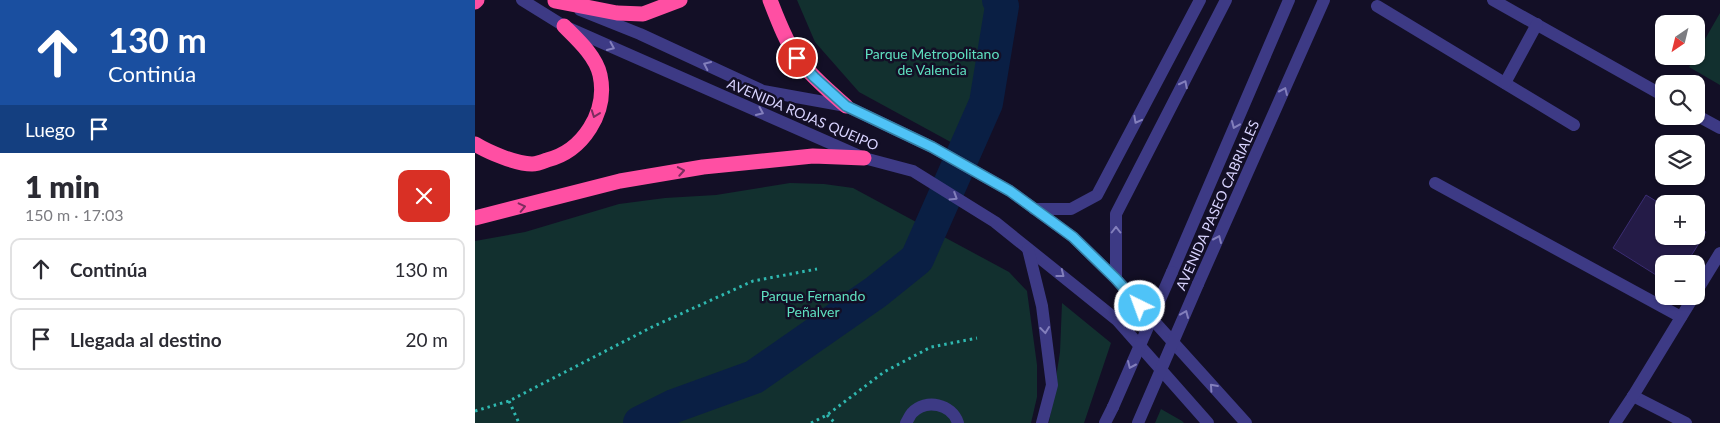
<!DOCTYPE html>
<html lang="es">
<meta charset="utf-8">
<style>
:root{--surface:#fff;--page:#f7f7f7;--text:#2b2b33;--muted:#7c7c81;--line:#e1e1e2}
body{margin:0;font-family:Lato,sans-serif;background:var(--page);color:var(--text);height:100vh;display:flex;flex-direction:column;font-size:19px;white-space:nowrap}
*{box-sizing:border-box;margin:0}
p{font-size:16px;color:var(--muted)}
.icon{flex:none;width:28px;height:28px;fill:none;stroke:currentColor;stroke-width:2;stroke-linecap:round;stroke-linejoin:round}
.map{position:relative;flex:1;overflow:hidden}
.sheet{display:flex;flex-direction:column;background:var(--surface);width:475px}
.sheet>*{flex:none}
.hud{background:#1a4fa0;color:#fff;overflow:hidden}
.needle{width:32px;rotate:215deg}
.tools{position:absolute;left:1180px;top:15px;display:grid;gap:10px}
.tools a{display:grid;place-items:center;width:50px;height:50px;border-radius:10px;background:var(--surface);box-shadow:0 1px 4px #0004;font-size:25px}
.pin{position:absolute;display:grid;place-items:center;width:42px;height:42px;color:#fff;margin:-21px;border:2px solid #fff;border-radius:50%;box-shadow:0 1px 5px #0007}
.me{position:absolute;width:55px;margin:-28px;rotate:318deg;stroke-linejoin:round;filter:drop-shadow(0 0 4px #0008)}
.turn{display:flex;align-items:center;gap:18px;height:105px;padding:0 25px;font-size:22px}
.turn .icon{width:65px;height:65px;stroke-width:2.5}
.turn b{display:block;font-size:35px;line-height:42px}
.then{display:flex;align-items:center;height:48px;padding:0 25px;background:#0003;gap:10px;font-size:19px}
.round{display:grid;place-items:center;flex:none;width:52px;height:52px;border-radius:10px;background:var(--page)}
.summary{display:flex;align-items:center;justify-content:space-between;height:85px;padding:0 25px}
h1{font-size:30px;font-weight:800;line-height:38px}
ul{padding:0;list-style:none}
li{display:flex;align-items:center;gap:15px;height:62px;margin:0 10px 8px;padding:0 15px;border:2px solid var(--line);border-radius:10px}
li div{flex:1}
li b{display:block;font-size:19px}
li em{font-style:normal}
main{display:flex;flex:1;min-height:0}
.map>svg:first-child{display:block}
.green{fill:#12302f}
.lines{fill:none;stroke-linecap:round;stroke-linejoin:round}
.river{stroke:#0a1f44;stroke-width:34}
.building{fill:#241b47;stroke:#3b2d73}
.path{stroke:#2fb8b0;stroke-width:3;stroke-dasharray:2.5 4;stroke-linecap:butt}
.minor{stroke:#3d3a85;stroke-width:12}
.highway{stroke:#ff4fa3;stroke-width:15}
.minor-bridge{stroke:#3d3a85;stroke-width:12}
.oneway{stroke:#837fbc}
.oneway2{stroke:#7d2c5e}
.route-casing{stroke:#337fa1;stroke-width:12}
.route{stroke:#4fc3f7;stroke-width:9}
.labels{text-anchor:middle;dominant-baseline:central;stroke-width:5;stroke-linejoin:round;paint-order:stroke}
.park-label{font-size:14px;fill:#5fe0c0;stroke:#130f26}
.street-label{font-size:14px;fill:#d9d4ff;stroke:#130f26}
</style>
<main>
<section class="sheet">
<div class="hud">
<div class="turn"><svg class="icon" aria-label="ahead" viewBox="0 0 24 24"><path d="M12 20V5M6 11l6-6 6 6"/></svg><div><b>130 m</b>Continúa</div></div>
<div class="then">Luego<svg class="icon" aria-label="arrive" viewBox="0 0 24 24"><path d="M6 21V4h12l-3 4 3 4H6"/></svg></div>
</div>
<div class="summary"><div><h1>1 min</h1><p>150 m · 17:03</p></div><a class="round" style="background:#d93025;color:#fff"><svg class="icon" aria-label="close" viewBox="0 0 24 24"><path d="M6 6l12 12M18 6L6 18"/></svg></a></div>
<ul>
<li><svg class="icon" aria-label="ahead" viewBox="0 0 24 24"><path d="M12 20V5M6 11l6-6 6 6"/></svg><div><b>Continúa</b></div><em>130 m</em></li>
<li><svg class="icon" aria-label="arrive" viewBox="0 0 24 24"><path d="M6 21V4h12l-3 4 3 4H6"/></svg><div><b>Llegada al destino</b></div><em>20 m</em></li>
</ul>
</section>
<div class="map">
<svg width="1245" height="423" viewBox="0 0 1245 423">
<rect width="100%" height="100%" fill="#130f26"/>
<!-- green -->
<g class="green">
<polygon points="322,0 520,0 530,17 506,125 494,152 384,92 340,42"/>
<polygon points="1245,13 1245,85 1214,67"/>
<polygon points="315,183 349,184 378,188 534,272 552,291 562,365 562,397 556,423 0,423 0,241 50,232 144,204 190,198 241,195"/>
<polygon points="587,303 636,343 609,423 574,423 585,352"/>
<polygon points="686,409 707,421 709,423 680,423"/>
</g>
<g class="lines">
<!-- river -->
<polyline class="river" points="165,423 199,406 279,377 401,292 442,259 511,103 527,6 524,0"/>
</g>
<!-- building -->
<polygon class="building" points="1171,195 1189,206 1189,236 1221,236 1221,226 1231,232 1211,264 1189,264 1189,280 1138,248"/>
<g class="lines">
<!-- path -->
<g class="path">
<polyline points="34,401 44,423"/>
<polyline points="0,411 34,401 177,327 278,281 342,269"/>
<polyline points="352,415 360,423"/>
<polyline points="336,423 352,415 409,372 456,347 502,338"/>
</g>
<!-- minor -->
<g class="minor">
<polyline points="47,0 89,26 389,158 438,171 520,222 642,320 733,423"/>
<polyline points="1018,0 1189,96"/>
<polyline points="902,6 1099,125"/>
<polyline points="105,10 165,34 288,91 371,106 457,147 535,191 598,237 641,279 771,423"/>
<polyline points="1030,83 1062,24"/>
<polyline points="1221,115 1245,128"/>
<polyline points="960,183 1206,317"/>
<polyline points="559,209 596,209 622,195 725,0"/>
<polyline points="553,249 567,306 577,385 567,423"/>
<polyline points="697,272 814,0"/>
<polyline points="641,279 641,214 751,0"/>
<polyline points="723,284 849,0"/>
<polyline points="1221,292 1245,253"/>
<polyline points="1158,396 1211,423"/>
<path d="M 431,423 C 433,420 435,415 437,413 C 451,398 477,404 483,423"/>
<polyline points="630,423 638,407"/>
<polyline points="1140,423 1158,396 1219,296"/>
</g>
<!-- highway -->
<g class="highway">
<path d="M 295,0 C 302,18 312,45 324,60 C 337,77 354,91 371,106"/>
<polyline points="80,1 142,13 168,14 205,0"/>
<polyline points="0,2 2,0"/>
<path d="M 0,144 C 13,152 41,164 57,164 C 62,164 67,162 72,160 C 108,151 133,112 125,75 C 121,56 102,39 89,26"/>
<polyline points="0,218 145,181 228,167 338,156 389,158"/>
</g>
<!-- minor-bridge -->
<g class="minor-bridge">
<polyline points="638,407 697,272"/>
<polyline points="663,423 723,284"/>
</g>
</g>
<!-- one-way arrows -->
<defs><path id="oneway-chevron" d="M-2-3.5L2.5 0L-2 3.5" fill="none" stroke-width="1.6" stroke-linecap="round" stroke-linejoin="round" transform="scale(1.25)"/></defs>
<g class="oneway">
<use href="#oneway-chevron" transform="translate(136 47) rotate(24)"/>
<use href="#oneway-chevron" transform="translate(232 65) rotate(-155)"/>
<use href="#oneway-chevron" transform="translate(709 84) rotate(-63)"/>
<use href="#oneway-chevron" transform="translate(809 91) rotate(-66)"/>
<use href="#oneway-chevron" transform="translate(285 112) rotate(24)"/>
<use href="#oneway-chevron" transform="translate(662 120) rotate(118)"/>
<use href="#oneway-chevron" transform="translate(760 125) rotate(113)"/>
<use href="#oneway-chevron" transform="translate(479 197) rotate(32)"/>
<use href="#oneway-chevron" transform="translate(641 230) rotate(-90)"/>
<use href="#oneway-chevron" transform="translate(743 239) rotate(-66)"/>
<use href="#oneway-chevron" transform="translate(586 274) rotate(38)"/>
<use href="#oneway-chevron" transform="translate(710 314) rotate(-67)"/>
<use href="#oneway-chevron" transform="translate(570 330) rotate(83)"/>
<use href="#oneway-chevron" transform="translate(656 365) rotate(114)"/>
<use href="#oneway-chevron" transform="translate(738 387) rotate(-132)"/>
</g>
<g class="oneway2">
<use href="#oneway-chevron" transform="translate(120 114) rotate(110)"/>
<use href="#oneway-chevron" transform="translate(206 171) rotate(-10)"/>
<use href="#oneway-chevron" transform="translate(47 207) rotate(-13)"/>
</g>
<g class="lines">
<!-- route casing -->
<g class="route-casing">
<polyline id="route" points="322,58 339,77 371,106 457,147 535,191 598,237 641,279 665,306"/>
</g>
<!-- route -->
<use href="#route" class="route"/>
</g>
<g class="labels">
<!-- park labels -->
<g class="park-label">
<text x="457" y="53">Parque Metropolitano<tspan x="457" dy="16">de Valencia</tspan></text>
<text x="338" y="295">Parque Fernando<tspan x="338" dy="16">Peñalver</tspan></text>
</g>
<!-- street labels -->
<g class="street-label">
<text transform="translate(328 114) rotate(23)">AVENIDA ROJAS QUEIPO</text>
<text transform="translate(742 205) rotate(-66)">AVENIDA PASEO CABRIALES</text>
</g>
</g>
</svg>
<div class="tools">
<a><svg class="needle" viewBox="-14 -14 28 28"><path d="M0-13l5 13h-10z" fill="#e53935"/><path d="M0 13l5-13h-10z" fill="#7c7c81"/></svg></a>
<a><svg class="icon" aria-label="search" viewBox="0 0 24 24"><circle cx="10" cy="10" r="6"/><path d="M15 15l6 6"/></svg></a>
<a><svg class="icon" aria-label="layers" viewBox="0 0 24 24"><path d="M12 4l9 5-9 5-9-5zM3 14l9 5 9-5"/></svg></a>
<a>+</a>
<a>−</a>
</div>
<div class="pin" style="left:322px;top:58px;background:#d93025"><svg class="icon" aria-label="arrive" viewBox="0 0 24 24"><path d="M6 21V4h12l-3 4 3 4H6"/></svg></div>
<svg class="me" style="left:665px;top:306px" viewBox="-20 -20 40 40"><circle r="17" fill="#4fc3f7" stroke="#fff" stroke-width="3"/><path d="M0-11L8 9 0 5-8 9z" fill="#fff"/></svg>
</div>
</main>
